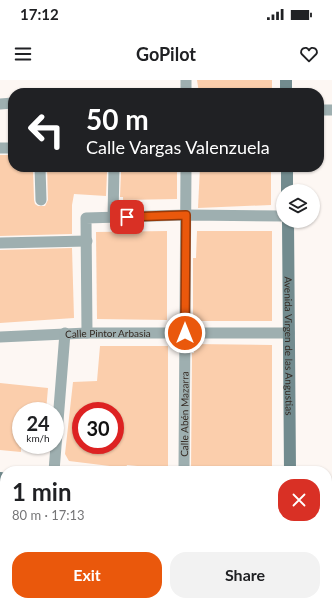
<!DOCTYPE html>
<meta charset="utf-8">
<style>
:root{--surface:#fff;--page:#f2f2f2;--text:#202124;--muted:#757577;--accent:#ea580c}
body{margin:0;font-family:Lato,sans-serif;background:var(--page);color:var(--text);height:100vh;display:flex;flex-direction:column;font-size:15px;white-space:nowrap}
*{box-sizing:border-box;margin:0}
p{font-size:13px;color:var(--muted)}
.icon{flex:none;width:22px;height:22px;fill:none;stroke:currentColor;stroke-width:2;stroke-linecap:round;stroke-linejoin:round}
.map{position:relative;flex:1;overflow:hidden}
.side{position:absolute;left:0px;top:386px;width:332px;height:140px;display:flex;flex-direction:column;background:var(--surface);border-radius:16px 16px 0 0;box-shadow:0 1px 3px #0004}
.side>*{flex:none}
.guide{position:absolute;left:8px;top:8px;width:316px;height:84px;border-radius:16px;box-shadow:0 1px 3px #0004;background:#202124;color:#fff;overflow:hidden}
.fabs{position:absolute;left:276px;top:104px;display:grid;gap:8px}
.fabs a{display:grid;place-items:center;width:44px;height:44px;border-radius:50%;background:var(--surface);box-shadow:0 1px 3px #0004;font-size:20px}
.speed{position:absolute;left:12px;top:322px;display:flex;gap:8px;font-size:20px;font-weight:700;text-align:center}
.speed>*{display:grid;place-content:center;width:52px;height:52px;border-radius:50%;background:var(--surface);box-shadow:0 1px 3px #0004;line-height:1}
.speed small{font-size:10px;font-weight:400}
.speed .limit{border:6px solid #d22;background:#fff;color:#111}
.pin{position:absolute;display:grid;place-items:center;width:34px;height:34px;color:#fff;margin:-17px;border-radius:8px;box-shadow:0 2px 6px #0006}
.me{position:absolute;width:44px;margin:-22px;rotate:0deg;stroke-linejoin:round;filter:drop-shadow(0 0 3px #0008)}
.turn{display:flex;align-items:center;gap:14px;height:84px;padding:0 12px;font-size:18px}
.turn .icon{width:52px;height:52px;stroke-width:2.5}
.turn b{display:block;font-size:28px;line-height:34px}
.round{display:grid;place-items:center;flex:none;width:42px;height:42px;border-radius:16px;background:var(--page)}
.headline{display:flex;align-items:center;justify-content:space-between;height:68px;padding:0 12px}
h1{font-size:24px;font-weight:700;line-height:30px}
.primary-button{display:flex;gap:8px;margin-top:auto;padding:8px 12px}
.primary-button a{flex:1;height:46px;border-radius:16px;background:var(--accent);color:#fff;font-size:16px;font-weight:700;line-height:46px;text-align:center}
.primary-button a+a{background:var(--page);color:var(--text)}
.status{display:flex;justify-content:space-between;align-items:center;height:28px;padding:0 20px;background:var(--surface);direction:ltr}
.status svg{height:11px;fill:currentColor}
header{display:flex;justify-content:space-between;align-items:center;height:52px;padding:0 12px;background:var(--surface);font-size:18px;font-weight:700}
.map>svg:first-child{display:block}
.building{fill:#fbceac;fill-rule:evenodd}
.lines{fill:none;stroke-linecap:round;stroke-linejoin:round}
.path{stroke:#a79e99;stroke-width:2.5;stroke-dasharray:1 3;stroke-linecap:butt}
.street{stroke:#9eafb0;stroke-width:11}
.secondary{stroke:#728b8e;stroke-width:12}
.route-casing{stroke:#983908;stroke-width:10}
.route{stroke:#ea580c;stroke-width:7}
.labels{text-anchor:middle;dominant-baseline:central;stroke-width:3.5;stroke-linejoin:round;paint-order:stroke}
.street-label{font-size:10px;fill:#342922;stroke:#fff}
</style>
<div class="status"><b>17:12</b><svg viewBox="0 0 49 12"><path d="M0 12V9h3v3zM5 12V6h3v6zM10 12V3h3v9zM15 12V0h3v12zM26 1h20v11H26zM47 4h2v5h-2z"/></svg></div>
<header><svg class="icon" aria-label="menu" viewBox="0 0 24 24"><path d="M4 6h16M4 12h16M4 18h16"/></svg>GoPilot<svg class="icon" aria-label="heart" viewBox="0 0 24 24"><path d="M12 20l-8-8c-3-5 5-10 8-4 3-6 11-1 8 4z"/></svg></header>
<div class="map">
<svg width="332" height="526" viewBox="0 0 332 526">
<rect width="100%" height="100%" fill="#fdf7f3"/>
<!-- building -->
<g class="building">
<polygon points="197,0 272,0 272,13 199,13"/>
<polygon points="0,75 13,75 13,87 33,87 34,120 35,124 38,126 45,126 48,120 47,87 74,87 74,91 107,92 106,116 74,114 72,125 72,154 0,156"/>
<polygon points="124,87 177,87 177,119 123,120 123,117 120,117 121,92 124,92"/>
<polygon points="200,87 271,87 271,125 198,128"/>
<polygon points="167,151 167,240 97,239 96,152"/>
<polygon points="197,151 272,151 272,241 193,241 193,178 196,178"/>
<polygon points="72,168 74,238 0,243 0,170"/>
<polygon points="194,264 272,265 272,391 191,391 192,278 192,273 194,273"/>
<path d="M 100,266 L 168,266 L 168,389 L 127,385 L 126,388 L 69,381 L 65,374 L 73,302 L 97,301 ZM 81,331 L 115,331 L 115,365 L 81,365 Z"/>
<polygon points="0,303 48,308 46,331 21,331 21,372 0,370"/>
</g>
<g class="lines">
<!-- path -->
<polyline class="path" points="0,418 5,418"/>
<!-- street -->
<g class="street">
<polyline points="186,0 186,13"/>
<polyline points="0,24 13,23"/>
<polyline points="319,30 332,30"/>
<polyline points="0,68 13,68"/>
<polyline points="40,87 41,120"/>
<polyline points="113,138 114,87"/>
<polyline points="0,163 87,161"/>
<polyline points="87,253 86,138 186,135 283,136"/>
<path id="s1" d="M 0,257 L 87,253 L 289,253"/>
<polyline points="54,391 65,253"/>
<path id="s2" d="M 184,391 L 186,87"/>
<polyline points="53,526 53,521"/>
</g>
<!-- secondary -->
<g class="secondary">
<polyline points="286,0 286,13"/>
<polyline points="287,87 287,111"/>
<path id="s3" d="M 288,141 L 290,391"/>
<polyline points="0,398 5,399"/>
<polyline points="327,420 332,419"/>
<polyline points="291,521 291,526"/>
</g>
</g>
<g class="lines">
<!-- route casing -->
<g class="route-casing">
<polyline id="route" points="127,137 186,135 185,253"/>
</g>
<!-- route -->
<use href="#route" class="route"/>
</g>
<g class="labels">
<!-- street labels -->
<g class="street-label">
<text stroke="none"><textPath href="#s1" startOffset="108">Calle Pintor Arbasia</textPath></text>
<text stroke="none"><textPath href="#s3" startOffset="125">Avenida Virgen de las Angustias</textPath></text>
<text stroke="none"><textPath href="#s2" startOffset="57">Calle Abén Mazarra</textPath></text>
</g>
</g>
</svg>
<div class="fabs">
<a><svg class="icon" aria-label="layers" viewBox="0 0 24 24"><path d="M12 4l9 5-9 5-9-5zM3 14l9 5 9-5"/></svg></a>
</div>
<div class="speed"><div>24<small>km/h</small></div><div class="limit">30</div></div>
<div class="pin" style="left:127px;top:137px;background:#d93025"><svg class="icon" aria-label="arrive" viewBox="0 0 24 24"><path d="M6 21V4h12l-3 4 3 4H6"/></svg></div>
<svg class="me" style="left:185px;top:253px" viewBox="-20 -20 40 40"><circle r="17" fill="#ea580c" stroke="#fff" stroke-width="3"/><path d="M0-11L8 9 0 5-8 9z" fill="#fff"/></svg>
<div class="guide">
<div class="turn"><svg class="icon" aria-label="left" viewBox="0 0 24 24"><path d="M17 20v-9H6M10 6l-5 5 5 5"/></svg><div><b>50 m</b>Calle Vargas Valenzuela</div></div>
</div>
<section class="side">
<div class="headline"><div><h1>1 min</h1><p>80 m · 17:13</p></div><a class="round" style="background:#d93025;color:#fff"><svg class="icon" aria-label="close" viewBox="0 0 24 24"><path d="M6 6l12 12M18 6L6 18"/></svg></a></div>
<div class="primary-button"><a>Exit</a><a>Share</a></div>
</section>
</div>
